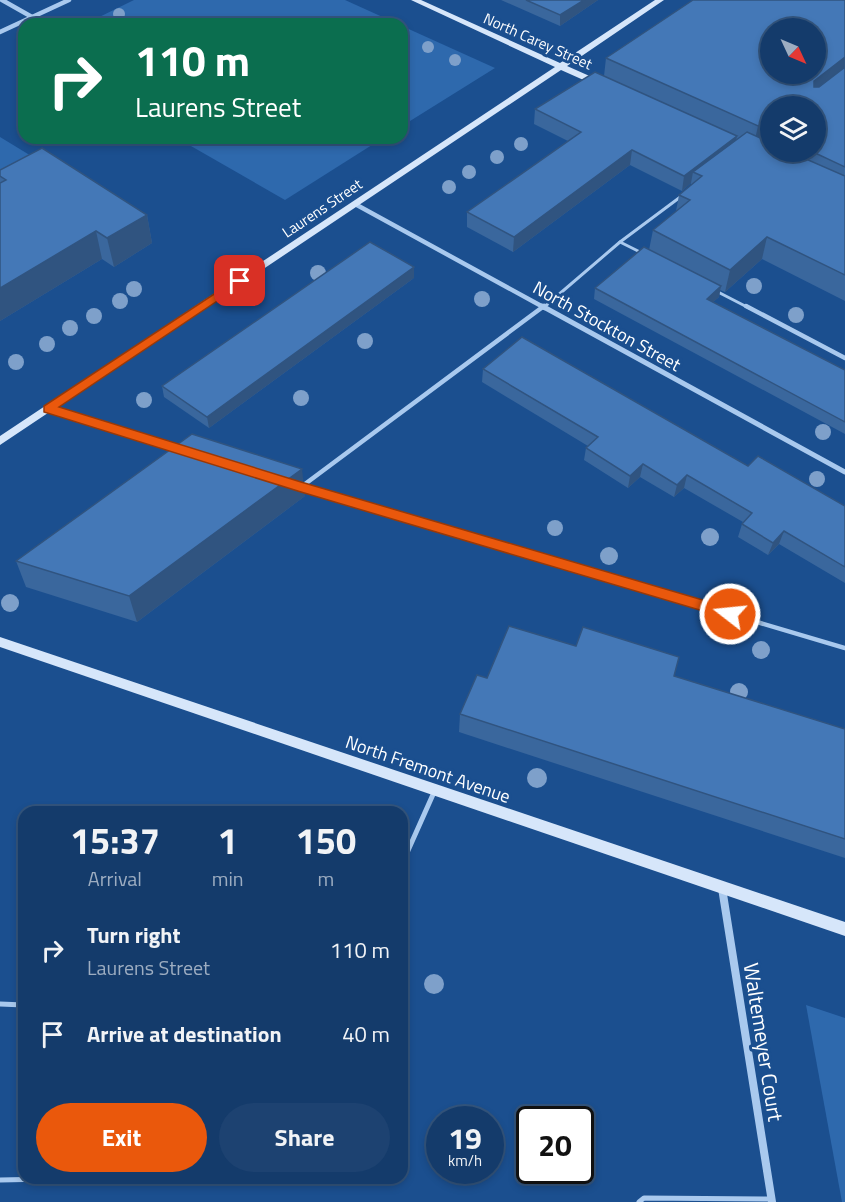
<!DOCTYPE html>
<style>
:root{--surface:#143b6b;--page:#1d4271;--text:#f1f3f6;--muted:#9dadc1;--line:#33557e;--accent:#ea580c}
body{margin:0;font-family:"Titillium Web",sans-serif;background:var(--page);color:var(--text);height:100vh;display:flex;flex-direction:column;font-size:22px;white-space:nowrap}
*{box-sizing:border-box;margin:0}
p{font-size:20px;color:var(--muted)}
.icon{flex:none;width:33px;height:33px;fill:none;stroke:currentColor;stroke-width:2;stroke-linecap:round;stroke-linejoin:round}
.map{position:relative;flex:1;overflow:hidden}
.panel{position:absolute;left:18px;top:806px;width:390px;height:378px;display:flex;flex-direction:column;background:var(--surface);border-radius:18px;box-shadow:0 3px 9px #0003,0 0 0 2px var(--line)}
.panel>*{flex:none}
.guide{position:absolute;left:18px;top:18px;width:390px;height:126px;border-radius:18px;box-shadow:0 3px 9px #0003,0 0 0 2px var(--line);background:#0b6e4f;color:#fff;overflow:hidden}
.needle{width:39px;rotate:134deg}
.fabs{position:absolute;left:760px;top:18px;display:grid;gap:12px}
.fabs a{display:grid;place-items:center;width:66px;height:66px;border-radius:50%;background:var(--surface);box-shadow:0 3px 9px #0003,0 0 0 2px var(--line);font-size:30px}
.speed{position:absolute;left:426px;top:1106px;display:flex;gap:12px;font-size:30px;font-weight:700;text-align:center}
.speed>*{display:grid;place-content:center;width:78px;height:78px;border-radius:50%;background:var(--surface);box-shadow:0 3px 9px #0003,0 0 0 2px var(--line);line-height:1}
.speed small{font-size:15px;font-weight:400}
.speed .limit{border:3px solid #111;border-radius:9px;background:#fff;color:#111}
.pin{position:absolute;display:grid;place-items:center;width:51px;height:51px;color:#fff;margin:-26px;border-radius:12px;box-shadow:0 3px 9px #0006}
.me{position:absolute;width:66px;margin:-33px;rotate:286deg;stroke-linejoin:round;filter:drop-shadow(0 0 4px #0008)}
.turn{display:flex;align-items:center;gap:21px;height:126px;padding:0 18px;font-size:27px}
.turn .icon{width:78px;height:78px;stroke-width:2.5}
.turn b{display:block;font-size:42px;line-height:51px}
.eta{display:flex;justify-content:space-evenly;align-items:center;height:102px;text-align:center}
.eta b{font-size:36px;font-weight:700;line-height:42px}
.button{display:flex;gap:12px;margin-top:auto;padding:12px 18px}
.button a{flex:1;height:69px;border-radius:36px;background:var(--accent);color:#fff;font-size:24px;font-weight:700;line-height:69px;text-align:center}
.button a+a{background:var(--page);color:var(--text)}
ul{padding:0;list-style:none}
li{display:flex;align-items:center;gap:18px;height:84px;padding:0 18px}
li div{flex:1}
li b{display:block;font-size:22px}
li em{font-style:normal}
.map>svg:first-child{display:block}
.green{fill:#2e69ad}
.lines{fill:none;stroke-linecap:round;stroke-linejoin:round}
.lane-far2{stroke:#a9c9ee;stroke-width:3}
.lane-far1{stroke:#a9c9ee;stroke-width:4.5}
.lane{stroke:#a9c9ee;stroke-width:5}
.street-far2{stroke:#a9c9ee;stroke-width:4.5}
.street-far1{stroke:#a9c9ee;stroke-width:5}
.street{stroke:#a9c9ee;stroke-width:8}
.secondary{fill:#d6e6fa;fill-rule:evenodd}
.tree{fill:#7ea0ca}
.wall{fill:#3a679d;fill-rule:evenodd}
.shaded-wall{fill:#305480}
.building{fill:#4478b7;stroke:#305480;stroke-width:1.5;fill-rule:evenodd}
.route{fill:#ea580c;stroke:#983908;stroke-width:1.5}
.labels{text-anchor:middle;dominant-baseline:central;stroke-width:6;stroke-linejoin:round;paint-order:stroke}
.far-street-label{font-size:15px;fill:#fff;stroke:#1b4f8f}
.street-label{font-size:18px;fill:#fff;stroke:#1b4f8f}
.near-street-label{font-size:21px;fill:#fff;stroke:#1b4f8f}
</style>
<div class="map">
<svg width="845" height="1202" viewBox="0 0 845 1202">
<rect width="100%" height="100%" fill="#1b4f8f"/>
<!-- green -->
<g class="green">
<polygon points="134,0 345,0 398,24 85,24"/>
<polygon points="402,26 495,68 402,126"/>
<polygon points="0,137 51,168 0,195"/>
<polygon points="177,138 383,138 285,200"/>
<polygon points="806,1005 845,1018 845,1202 842,1202"/>
</g>
<g class="lines">
<!-- lane-far2 -->
<g class="lane-far2">
<polyline points="620,242 642,253"/>
<polyline points="716,291 749,308"/>
<polyline points="543,308 620,242 683,195"/>
</g>
<!-- lane-far1 -->
<g class="lane-far1">
<polyline points="746,306 845,358"/>
<polyline points="49,409 178,449"/>
<polyline points="300,487 845,648"/>
<polyline points="301,487 544,306"/>
</g>
<!-- lane -->
<g class="lane">
<polyline points="402,864 435,790"/>
<polyline points="0,1004 24,1005"/>
<polyline points="0,1180 98,1178"/>
<polyline points="639,1202 644,1198 771,1199"/>
</g>
<!-- street-far2 -->
<g class="street-far2">
<polyline points="2,0 32,17"/>
<polyline points="0,32 69,0"/>
<polyline points="355,204 545,308"/>
</g>
<!-- street-far1 -->
<polyline class="street-far1" points="542,306 845,472"/>
<!-- street -->
<polyline class="street" points="722,888 772,1202"/>
<!-- secondary -->
<g class="secondary">
<polygon points="411,0 421,0 560,63 655,0 664,0 567,66 603,82 603,86 597,86 561,70 0,445 0,436 555,67"/>
<polygon points="0,637 845,922 845,936 0,647"/>
</g>
</g>
<!-- trees -->
<g class="tree">
<circle cx="119" cy="14" r="6"/>
<circle cx="428" cy="47" r="6"/>
<circle cx="455" cy="60" r="6"/>
<circle cx="521" cy="144" r="7"/>
<circle cx="497" cy="157" r="7"/>
<circle cx="469" cy="172" r="7"/>
<circle cx="449" cy="187" r="7"/>
<circle cx="318" cy="273" r="8"/>
<circle cx="754" cy="286" r="8"/>
<circle cx="134" cy="289" r="8"/>
<circle cx="482" cy="299" r="8"/>
<circle cx="120" cy="301" r="8"/>
<circle cx="796" cy="315" r="8"/>
<circle cx="94" cy="316" r="8"/>
<circle cx="70" cy="328" r="8"/>
<circle cx="365" cy="341" r="8"/>
<circle cx="47" cy="344" r="8"/>
<circle cx="16" cy="362" r="8"/>
<circle cx="301" cy="398" r="8"/>
<circle cx="144" cy="400" r="8"/>
<circle cx="823" cy="432" r="8"/>
<circle cx="817" cy="479" r="8"/>
<circle cx="555" cy="528" r="8"/>
<circle cx="710" cy="537" r="9"/>
<circle cx="609" cy="556" r="9"/>
<circle cx="10" cy="603" r="9"/>
<circle cx="761" cy="650" r="9"/>
<circle cx="739" cy="692" r="9"/>
<circle cx="537" cy="778" r="10"/>
<circle cx="434" cy="984" r="10"/>
</g>
<!-- wall -->
<g class="wall">
<polygon points="501,0 598,0 560,26"/>
<path d="M 845,0 L 845,301 L 762,259 L 725,292 L 720,290 L 719,297 L 713,302 L 845,370 L 845,434 L 594,299 L 595,288 L 649,250 L 653,230 L 676,211 L 679,195 L 691,186 L 691,183 L 682,191 L 630,165 L 513,252 L 467,227 L 467,212 L 568,141 L 534,124 L 535,109 L 604,76 L 606,58 ZM 771,106 L 816,152 L 771,152 Z"/>
<polygon points="0,170 147,215 152,243 114,267 102,259 0,321"/>
<polygon points="414,278 209,428 164,397 162,386"/>
<polygon points="483,369 748,466 845,506 845,583 779,544 768,555 738,537 742,524 743,522 684,488 674,497 640,477 628,488 584,460 586,448 588,446 482,382"/>
<polygon points="305,496 137,622 26,587 16,561"/>
<polygon points="576,646 845,729 845,858 459,732 460,714 487,678"/>
</g>
<!-- shaded-wall -->
<g class="shaded-wall">
<polygon points="584,0 598,0 560,26 560,15"/>
<polygon points="845,57 845,69 809,103 814,81"/>
<polygon points="771,116 771,126 766,130 763,140 753,148 758,126"/>
<polygon points="737,136 734,151 693,172 691,183 682,191 684,176"/>
<polygon points="632,150 630,165 513,252 514,237"/>
<polygon points="147,215 152,243 114,267 107,238"/>
<polygon points="96,231 102,259 0,321 0,288"/>
<polygon points="767,237 762,259 725,292 730,270"/>
<polygon points="414,267 414,278 209,428 207,417"/>
<polygon points="721,286 719,297 704,310 707,299"/>
<polygon points="643,464 640,477 628,488 630,476"/>
<polygon points="302,469 305,496 137,622 129,596"/>
<polygon points="687,475 684,488 674,497 677,485"/>
<polygon points="784,531 779,544 768,555 773,543"/>
</g>
<!-- building -->
<g class="building">
<polygon points="526,0 584,0 560,15"/>
<path d="M 693,0 L 845,0 L 845,57 L 814,81 L 814,87 L 819,87 L 845,67 L 845,167 L 813,152 L 816,152 L 816,106 L 771,106 L 771,116 L 758,126 L 606,58 ZM 771,28 L 816,28 L 816,74 L 771,74 Z"/>
<polygon points="595,72 737,136 684,176 632,150 514,237 467,212 581,132 535,109"/>
<polygon points="771,126 771,132 766,130"/>
<polygon points="747,132 771,143 771,152 790,152 845,176 845,275 767,237 730,270 653,230 690,200 679,195 702,176 693,172"/>
<polygon points="42,148 147,215 107,238 96,231 0,288 0,183 6,180 0,176 0,170"/>
<polygon points="370,242 414,267 207,417 162,386"/>
<polygon points="644,247 721,286 707,299 845,370 845,422 595,288"/>
<polygon points="522,337 748,466 758,456 845,506 845,567 784,531 773,543 742,524 752,513 687,475 677,485 643,464 630,476 586,448 598,437 483,369"/>
<polygon points="192,434 302,469 129,596 16,561"/>
<polygon points="509,626 576,646 583,627 679,657 674,676 845,729 845,839 460,714 477,675 487,678"/>
</g>
<!-- route -->
<polygon class="route" points="240,277 246,281 244,283 59,407 301,482 730,608 735,610 737,614 735,618 730,619 301,492 44,412 44,406"/>
<g class="labels">
<!-- far-street labels -->
<g class="far-street-label">
<text transform="translate(538 41) rotate(24)">North Carey Street</text>
<text transform="translate(322 208) rotate(-34)">Laurens Street</text>
</g>
<!-- street labels -->
<g class="street-label">
<text transform="translate(607 326) rotate(29)">North Stockton Street</text>
<text transform="translate(428 769) rotate(19)">North Fremont Avenue</text>
</g>
<!-- near-street labels -->
<g class="near-street-label">
<text transform="translate(764 1042) rotate(81)">Waltemeyer Court</text>
</g>
</g>
</svg>
<div class="fabs">
<a><svg class="needle" viewBox="-14 -14 28 28"><path d="M0-13l5 13h-10z" fill="#e53935"/><path d="M0 13l5-13h-10z" fill="#9dadc1"/></svg></a>
<a><svg class="icon" aria-label="layers" viewBox="0 0 24 24"><path d="M12 4l9 5-9 5-9-5zM3 14l9 5 9-5"/></svg></a>
</div>
<div class="speed"><div>19<small>km/h</small></div><div class="limit">20</div></div>
<div class="pin" style="left:240px;top:281px;background:#d93025"><svg class="icon" aria-label="arrive" viewBox="0 0 24 24"><path d="M6 21V4h12l-3 4 3 4H6"/></svg></div>
<svg class="me" style="left:730px;top:614px" viewBox="-20 -20 40 40"><circle r="17" fill="#ea580c" stroke="#fff" stroke-width="3"/><path d="M0-11L8 9 0 5-8 9z" fill="#fff"/></svg>
<div class="guide">
<div class="turn"><svg class="icon" aria-label="right" viewBox="0 0 24 24"><path d="M7 20v-9h11M14 6l5 5-5 5"/></svg><div><b>110 m</b>Laurens Street</div></div>
</div>
<section class="panel">
<div class="eta">
<div><b>15:37</b><p>Arrival</p></div>
<div><b>1</b><p>min</p></div>
<div><b>150</b><p>m</p></div>
</div>
<ul>
<li><svg class="icon" aria-label="right" viewBox="0 0 24 24"><path d="M7 20v-9h11M14 6l5 5-5 5"/></svg><div><b>Turn right</b><p>Laurens Street</p></div><em>110 m</em></li>
<li><svg class="icon" aria-label="arrive" viewBox="0 0 24 24"><path d="M6 21V4h12l-3 4 3 4H6"/></svg><div><b>Arrive at destination</b></div><em>40 m</em></li>
</ul>
<div class="button"><a>Exit</a><a>Share</a></div>
</section>
</div>
